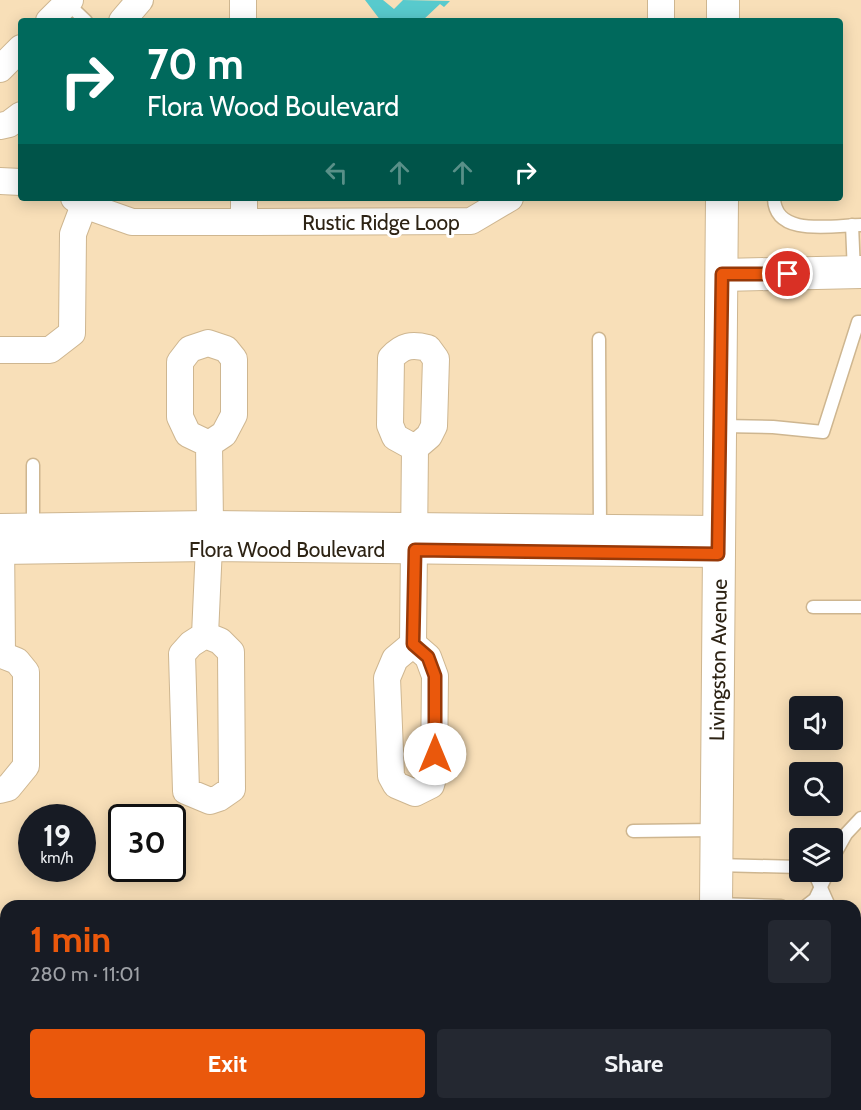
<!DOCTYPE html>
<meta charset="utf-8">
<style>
:root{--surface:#171b24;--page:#242831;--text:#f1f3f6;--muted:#9ea1a6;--accent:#ea580c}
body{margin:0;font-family:Cabin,sans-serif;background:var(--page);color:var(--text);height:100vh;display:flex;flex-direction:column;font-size:22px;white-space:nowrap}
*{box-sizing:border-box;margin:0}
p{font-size:20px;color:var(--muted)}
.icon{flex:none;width:33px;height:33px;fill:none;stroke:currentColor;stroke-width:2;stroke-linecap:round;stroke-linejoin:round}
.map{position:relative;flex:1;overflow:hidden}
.sheet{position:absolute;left:0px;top:900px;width:861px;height:210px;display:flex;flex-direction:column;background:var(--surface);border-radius:18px 18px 0 0;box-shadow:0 3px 15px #0003}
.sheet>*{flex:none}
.top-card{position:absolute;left:18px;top:18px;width:825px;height:183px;border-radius:6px;box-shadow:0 3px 15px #0003;background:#00695c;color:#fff;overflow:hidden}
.tools{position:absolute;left:789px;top:696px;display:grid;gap:12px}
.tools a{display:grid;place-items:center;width:54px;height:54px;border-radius:6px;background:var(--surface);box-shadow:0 3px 15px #0003;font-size:30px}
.speed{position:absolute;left:18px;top:804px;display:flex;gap:12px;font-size:30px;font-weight:700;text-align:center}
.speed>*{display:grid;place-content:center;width:78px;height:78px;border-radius:50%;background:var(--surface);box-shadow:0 3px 15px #0003;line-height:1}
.speed small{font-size:15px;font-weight:400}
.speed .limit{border:3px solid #111;border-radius:9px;background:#fff;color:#111}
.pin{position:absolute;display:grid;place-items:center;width:51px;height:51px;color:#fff;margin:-26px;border:3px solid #fff;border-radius:50%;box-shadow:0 2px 6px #0007}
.me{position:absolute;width:66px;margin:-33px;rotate:0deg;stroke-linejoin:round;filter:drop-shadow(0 0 4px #0008)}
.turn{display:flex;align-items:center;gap:21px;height:126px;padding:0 30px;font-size:27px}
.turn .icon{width:78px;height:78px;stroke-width:2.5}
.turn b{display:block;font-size:42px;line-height:51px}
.lanes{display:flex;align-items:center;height:57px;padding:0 30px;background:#0003;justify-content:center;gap:30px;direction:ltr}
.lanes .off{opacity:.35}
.round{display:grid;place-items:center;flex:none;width:63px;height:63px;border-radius:6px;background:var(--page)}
.summary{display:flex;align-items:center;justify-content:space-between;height:102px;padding:0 30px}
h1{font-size:36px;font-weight:800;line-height:45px;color:var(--accent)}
.button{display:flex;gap:12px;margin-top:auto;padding:12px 30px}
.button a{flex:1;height:69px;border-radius:6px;background:var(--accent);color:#fff;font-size:24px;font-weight:800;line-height:69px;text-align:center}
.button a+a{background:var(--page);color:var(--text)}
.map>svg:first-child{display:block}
.water{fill:#58cacd}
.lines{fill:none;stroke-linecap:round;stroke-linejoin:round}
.service-casing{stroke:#ceb690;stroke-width:15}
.minor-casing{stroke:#ceb690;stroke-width:28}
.tertiary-casing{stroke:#ceb690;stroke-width:34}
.service{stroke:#fff;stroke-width:12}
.minor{stroke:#fff;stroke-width:26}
.tertiary{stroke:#fff;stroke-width:32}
.route-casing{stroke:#983908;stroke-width:15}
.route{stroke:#ea580c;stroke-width:10}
.labels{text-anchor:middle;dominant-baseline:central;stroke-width:6;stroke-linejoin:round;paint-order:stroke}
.street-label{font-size:21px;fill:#2d2314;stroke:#fff}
</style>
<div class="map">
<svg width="861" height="1110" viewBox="0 0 861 1110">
<rect width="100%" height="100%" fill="#f8dfb8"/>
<!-- water -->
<polygon class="water" points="365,0 383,0 394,9 403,0 450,1 444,7 440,4 422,21 381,21"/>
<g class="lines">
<!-- service casing -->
<g class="service-casing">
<g id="service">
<polyline points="67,3 86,21"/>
<path d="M 774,198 C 775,238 834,225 861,225"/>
<polyline points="852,225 854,272"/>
<polyline points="599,339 600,530"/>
<polyline points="722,426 773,427 823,432 858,322 861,322"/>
<polyline points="33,465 33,528"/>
<polyline points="813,607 861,607"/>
<polyline points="633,831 715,830"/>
<polyline points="832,859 846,834 861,818"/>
<polyline points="717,865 800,867"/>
<polyline points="814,872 829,906"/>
<polyline points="717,904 781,906"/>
<polyline points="806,906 815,899 828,872"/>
<polyline points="855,961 861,970"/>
</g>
</g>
<!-- minor casing -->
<g class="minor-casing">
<g id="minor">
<polyline points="243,0 243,21"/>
<polyline points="49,21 70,0"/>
<polyline points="122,21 140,0"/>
<polyline points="661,21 661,0"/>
<polyline points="0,69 21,48"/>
<polyline points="0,126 9,124 21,115"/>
<polyline points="0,181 21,182"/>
<polyline points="74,198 84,205 132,222 244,222 471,221 510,198"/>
<polyline points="244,198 244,222"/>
<polyline points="0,350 50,350 72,333 73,234 84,205"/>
<polyline points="0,527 210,524 718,529"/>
<polyline points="1,536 2,655"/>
<polyline points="0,551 209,548 718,554"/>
<polyline points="205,635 191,644 182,654 186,791 210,801 219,798 232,789 231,652 220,641 205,635 210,524 209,444 224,434 234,415 234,359 226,349 208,343 190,349 180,362 180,417 188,434 209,444"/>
<path d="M 413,644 L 395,659 L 387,678 L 391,776 L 396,785 L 415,793 L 431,785 L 434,774 L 435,676 L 428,657 L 413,644 L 415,448 L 429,436 L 434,426 L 436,359 L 428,348 C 412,344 403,345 391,358 L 390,425 L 395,437 L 415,448"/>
<polyline points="0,790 8,788 26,766 26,672 17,661 2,655"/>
</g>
</g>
<!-- tertiary casing -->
<g class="tertiary-casing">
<g id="tertiary">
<polyline points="723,21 723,0"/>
<polyline points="722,275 861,272"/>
<polyline points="716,906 722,198"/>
<polyline points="714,1110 714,1104"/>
</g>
</g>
<!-- service -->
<use href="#service" class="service"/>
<!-- minor -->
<use href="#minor" class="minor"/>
<!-- tertiary -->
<use href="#tertiary" class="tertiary"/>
</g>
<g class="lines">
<!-- route casing -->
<g class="route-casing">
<polyline id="route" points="435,754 435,676 428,657 413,644 415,550 718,554 722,274 788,274"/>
</g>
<!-- route -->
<use href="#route" class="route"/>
</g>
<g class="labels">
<!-- street labels -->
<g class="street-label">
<text x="381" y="222">Rustic Ridge Loop</text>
<text x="287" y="549">Flora Wood Boulevard</text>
<text transform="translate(718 660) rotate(-89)">Livingston Avenue</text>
</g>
</g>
</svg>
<div class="tools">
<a><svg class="icon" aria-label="sound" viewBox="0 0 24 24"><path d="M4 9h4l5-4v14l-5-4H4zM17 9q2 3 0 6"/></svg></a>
<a><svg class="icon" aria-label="search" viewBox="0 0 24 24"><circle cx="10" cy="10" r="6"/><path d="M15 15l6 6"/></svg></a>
<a><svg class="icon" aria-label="layers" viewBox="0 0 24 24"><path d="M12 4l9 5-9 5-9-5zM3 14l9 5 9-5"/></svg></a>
</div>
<div class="speed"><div>19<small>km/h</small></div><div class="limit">30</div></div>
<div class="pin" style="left:788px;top:274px;background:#d93025"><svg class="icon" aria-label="arrive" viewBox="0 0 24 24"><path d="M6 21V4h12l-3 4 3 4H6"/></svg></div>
<svg class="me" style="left:435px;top:754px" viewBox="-20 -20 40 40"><circle r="19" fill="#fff"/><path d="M0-13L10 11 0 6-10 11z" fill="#ea580c"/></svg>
<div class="top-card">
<div class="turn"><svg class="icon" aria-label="right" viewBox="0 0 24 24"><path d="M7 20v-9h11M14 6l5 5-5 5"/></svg><div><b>70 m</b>Flora Wood Boulevard</div></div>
<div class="lanes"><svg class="icon off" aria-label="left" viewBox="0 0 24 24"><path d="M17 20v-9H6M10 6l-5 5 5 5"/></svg><svg class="icon off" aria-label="ahead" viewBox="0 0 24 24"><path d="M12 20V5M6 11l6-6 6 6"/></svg><svg class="icon off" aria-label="ahead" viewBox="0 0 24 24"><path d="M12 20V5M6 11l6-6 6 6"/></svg><svg class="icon" aria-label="right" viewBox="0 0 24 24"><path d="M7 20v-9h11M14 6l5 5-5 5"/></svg></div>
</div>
<section class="sheet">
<div class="summary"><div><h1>1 min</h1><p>280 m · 11:01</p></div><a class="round"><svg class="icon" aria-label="close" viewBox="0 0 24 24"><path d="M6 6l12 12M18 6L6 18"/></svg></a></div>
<div class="button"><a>Exit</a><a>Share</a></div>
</section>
</div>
